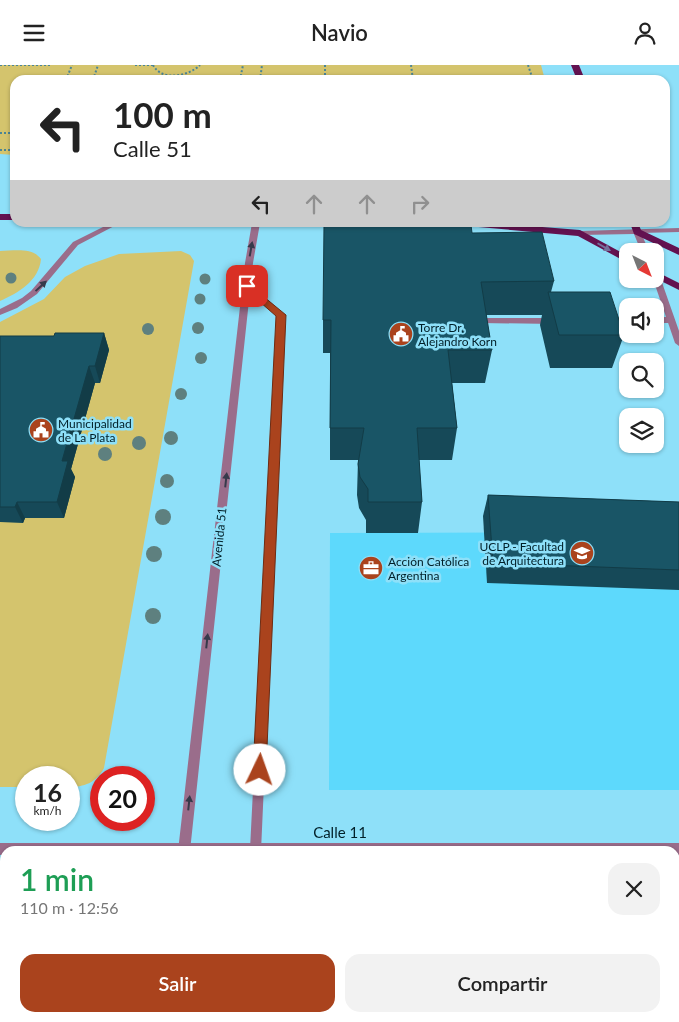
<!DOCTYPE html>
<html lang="es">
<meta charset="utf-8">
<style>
:root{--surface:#fff;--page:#f2f2f2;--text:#222;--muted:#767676;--accent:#aa431d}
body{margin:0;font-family:Lato,sans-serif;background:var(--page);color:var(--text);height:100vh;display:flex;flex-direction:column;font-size:19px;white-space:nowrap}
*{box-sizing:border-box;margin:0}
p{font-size:16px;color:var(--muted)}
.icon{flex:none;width:28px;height:28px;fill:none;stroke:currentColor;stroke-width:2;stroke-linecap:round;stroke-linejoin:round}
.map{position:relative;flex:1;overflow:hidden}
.sheet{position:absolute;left:0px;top:781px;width:680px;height:176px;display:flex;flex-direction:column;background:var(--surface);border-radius:15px 15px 0 0;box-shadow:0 1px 4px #0004}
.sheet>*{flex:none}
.guide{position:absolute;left:10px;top:10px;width:660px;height:152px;border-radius:15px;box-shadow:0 1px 4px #0004;background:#fff;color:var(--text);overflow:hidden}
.needle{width:32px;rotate:138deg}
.controls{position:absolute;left:619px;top:178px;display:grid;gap:10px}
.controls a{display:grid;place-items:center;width:45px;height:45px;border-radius:10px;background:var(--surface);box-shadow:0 1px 4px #0004;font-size:25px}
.speed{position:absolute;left:15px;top:701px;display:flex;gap:10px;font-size:25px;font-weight:700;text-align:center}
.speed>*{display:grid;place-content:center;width:65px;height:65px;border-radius:50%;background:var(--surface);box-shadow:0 1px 4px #0004;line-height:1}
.speed small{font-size:12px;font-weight:400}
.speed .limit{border:8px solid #d22;background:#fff;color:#111}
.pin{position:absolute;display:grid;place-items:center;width:42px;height:42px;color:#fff;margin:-21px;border-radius:10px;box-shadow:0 2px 8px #0006}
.me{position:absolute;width:55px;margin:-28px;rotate:3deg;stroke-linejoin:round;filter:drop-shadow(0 0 4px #0008)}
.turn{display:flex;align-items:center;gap:18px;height:105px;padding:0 20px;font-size:22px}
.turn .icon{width:65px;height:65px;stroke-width:2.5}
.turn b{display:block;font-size:35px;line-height:42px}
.lanes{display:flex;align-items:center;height:48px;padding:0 20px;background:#0003;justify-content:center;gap:25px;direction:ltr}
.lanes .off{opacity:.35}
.round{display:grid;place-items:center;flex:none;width:52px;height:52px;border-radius:15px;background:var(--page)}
.overview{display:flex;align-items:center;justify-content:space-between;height:85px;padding:0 20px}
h1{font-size:30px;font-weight:600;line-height:38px;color:#1e9e55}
.button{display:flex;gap:10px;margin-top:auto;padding:10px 20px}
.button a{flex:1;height:58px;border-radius:15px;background:var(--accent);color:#fff;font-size:20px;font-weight:600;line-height:58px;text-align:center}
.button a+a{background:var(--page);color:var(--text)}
header{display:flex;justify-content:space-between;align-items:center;height:65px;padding:0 20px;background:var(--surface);font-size:22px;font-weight:600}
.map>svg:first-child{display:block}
.built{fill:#5dd9fc}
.green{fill:#d4c46d}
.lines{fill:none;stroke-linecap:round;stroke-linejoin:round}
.path{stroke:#4b8596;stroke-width:2;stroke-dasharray:2 2;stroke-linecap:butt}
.service{fill:#9a6d8b;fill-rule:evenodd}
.minor{fill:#9a6d8b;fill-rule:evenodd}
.tertiary{fill:#9a6d8b;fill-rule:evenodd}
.primary{fill:#631250;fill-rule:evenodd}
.tree{fill:#5e807f}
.wall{fill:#164958}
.shaded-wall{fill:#123c47}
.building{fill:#195566;stroke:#123c47}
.oneway{fill:#766f9c}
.oneway2{fill:#363a4b}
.route{fill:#aa431d;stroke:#6e2c13}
.labels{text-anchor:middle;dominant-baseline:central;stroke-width:5;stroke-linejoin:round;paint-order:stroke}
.poi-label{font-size:12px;fill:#001f28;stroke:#8ee0f9;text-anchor:start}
.street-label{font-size:12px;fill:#001f28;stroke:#8ee0f9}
.near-street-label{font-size:15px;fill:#001f28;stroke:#8ee0f9}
</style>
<header><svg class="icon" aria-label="menu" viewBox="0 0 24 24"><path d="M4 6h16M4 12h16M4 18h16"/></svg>Navio<svg class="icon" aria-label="person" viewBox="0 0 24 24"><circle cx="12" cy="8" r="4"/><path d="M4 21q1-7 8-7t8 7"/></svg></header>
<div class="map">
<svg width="679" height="957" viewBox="0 0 679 957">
<rect width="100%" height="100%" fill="#8ee0f9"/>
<!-- built -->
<g class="built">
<polygon points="679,467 679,725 329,725 330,468"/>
<polygon points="533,952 534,957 428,957 428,953"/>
</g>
<!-- green -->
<g class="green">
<polygon points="0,0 541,0 545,15 15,15 15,90 0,89"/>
<path d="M 0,186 C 14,186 32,182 41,194 C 39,216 18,228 0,236 Z"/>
<path d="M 181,186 L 190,190 L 194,196 L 104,703 C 96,718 84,722 69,722 L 69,712 L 26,712 L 26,722 L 0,722 L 0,257 L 44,234 L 65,212 L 85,201 L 119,189 Z"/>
</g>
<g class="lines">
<!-- path -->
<g class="path">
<polyline points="0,0 52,0"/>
<polyline points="135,0 153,0"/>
<path d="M 153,0 C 162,17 189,11 200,0"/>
<polyline points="325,0 325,15"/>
<polyline points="411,0 413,15"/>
<polyline points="528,0 533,15"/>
<polyline points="66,15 72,0"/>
<polyline points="93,15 98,0"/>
<polyline points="240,15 243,0"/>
<polyline points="260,15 262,0"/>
<polyline points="0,68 15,68"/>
<polyline points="0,85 15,85"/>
</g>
<!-- service -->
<g class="service">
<polygon points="111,158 120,158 78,180 37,229 17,243 0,250 0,244 22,233 31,226 73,177"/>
<polygon points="244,219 250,219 285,250 261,786 251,786 250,784 277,251 244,223"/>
<polygon points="655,252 671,252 675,255 671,258 655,258"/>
<polygon points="484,253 554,253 558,256 554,259 481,258 481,254"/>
<polygon points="606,253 628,253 628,259 603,258 603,254"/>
<polygon points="206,952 221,952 223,957 208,957"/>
</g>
<!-- minor -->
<g class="minor">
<polygon points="679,163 679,167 641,168 649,186 641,186 634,169 580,170 576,168 580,166"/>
<polygon points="655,207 659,209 679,266 679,281 675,278 653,214 655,214"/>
<polygon points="0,778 679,778 679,790 675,790 675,786 5,786 5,790 0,790"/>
</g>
<!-- tertiary -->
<g class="tertiary">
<polygon points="252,158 260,158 253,198 190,786 178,786 245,198"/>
<rect x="160" y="952" width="14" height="5"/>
</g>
<!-- primary -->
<g class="primary">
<polygon points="571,0 579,0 585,15 577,15"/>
<rect x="0" y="149" width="15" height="6"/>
<polygon points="463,158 492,158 580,165 628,191 628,198 578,171 467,161"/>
<polygon points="630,158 638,158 641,165 679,183 679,190 634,169"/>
<polygon points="655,206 679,218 679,225 655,213"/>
</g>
</g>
<!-- trees -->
<g class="tree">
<circle cx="11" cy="213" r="5.5"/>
<circle cx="205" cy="214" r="5.5"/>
<circle cx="200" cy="234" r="5.5"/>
<circle cx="198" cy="263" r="6"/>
<circle cx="148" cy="264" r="6"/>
<circle cx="201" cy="293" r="6"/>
<circle cx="181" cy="329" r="6"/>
<circle cx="171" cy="373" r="7"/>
<circle cx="139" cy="378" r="7"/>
<circle cx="105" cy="389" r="7"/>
<circle cx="167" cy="416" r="7"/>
<circle cx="163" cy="452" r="8"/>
<circle cx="154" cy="489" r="8"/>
<circle cx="153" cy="551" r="8"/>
</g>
<!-- wall -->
<g class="wall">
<polygon points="472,168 554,216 551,227 624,270 612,303 550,303 540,260 542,250 486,250 492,285 485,318 452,318 457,363 452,395 419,395 422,437 418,468 366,468 366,455 359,443 357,430 358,395 330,395 330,288 323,288 323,255"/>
<polygon points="104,268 109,285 100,318 95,318 71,404 75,412 64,453 25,453 23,458 0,457 0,271 54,271"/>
<polygon points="488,430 679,437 679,525 487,518 483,451"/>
</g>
<!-- shaded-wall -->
<g class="shaded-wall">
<polygon points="104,268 109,285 100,318 95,301"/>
<polygon points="89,301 95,318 71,404 75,412 64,453 57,437 62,396"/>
<polygon points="17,437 25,453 23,458 15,442"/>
<polygon points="46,952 57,952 56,957 45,957"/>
</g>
<!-- building -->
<g class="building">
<polygon points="324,160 471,160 472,168 542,167 554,216 481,217 492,285 448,285 457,363 417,363 422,437 368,437 368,424 360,412 358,399 364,363 330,363 331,255 323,255"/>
<polygon points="548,227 610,227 624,270 559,270"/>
<polygon points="55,268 104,268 95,301 89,301 62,396 68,396 57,437 17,437 15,442 0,442 0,271 54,271"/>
<polygon points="488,430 679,437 679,505 493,498"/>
<polygon points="0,861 5,861 5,952 46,952 45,957 0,957"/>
<polygon points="592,955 592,957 472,957"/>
</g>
<!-- one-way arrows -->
<defs><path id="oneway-solid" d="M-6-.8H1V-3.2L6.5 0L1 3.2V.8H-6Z" transform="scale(1.25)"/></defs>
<use class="oneway" href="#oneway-solid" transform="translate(604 182) rotate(30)"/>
<g class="oneway2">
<use href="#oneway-solid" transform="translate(251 184) rotate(-80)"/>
<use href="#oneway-solid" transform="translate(41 221) rotate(-43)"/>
<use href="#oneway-solid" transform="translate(226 415) rotate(-84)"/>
<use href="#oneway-solid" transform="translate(207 576) rotate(-84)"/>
<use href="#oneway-solid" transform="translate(189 738) rotate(-84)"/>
</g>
<!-- route -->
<polygon class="route" points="247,218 286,250 266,705 264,709 260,711 255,709 253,705 276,251 244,223 244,219"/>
<!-- icons -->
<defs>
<g id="civic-disc" transform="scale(1.25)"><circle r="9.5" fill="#aa431d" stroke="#8ee0f9"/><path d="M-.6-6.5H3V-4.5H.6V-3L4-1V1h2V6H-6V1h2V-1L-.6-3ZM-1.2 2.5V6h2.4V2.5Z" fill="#fff"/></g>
<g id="university-disc" transform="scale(1.25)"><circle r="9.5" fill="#aa431d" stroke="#8ee0f9"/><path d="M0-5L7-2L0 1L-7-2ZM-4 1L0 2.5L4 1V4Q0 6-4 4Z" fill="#fff"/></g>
<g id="office-disc" transform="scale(1.25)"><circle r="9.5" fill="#aa431d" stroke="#8ee0f9"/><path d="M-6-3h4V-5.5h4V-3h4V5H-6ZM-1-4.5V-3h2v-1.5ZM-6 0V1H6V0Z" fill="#fff"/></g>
</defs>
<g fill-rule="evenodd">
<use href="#civic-disc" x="401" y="269"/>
<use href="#civic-disc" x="41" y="365"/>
<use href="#university-disc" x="582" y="488"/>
<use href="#office-disc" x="371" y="503"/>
</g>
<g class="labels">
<!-- poi labels -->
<g class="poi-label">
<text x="418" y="262">Torre Dr.<tspan x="418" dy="14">Alejandro Korn</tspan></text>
<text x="58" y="358">Municipalidad<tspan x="58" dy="14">de La Plata</tspan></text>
<text x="564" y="481" text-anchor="end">UCLP - Facultad<tspan x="564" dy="14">de Arquitectura</tspan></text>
<text x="388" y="496">Acción Católica<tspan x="388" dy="14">Argentina</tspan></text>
</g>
<!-- street labels -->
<g class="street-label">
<text transform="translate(219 472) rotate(-84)">Avenida 51</text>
</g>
<!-- near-street labels -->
<g class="near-street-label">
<text x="340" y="767">Calle 11</text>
</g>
</g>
</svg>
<div class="controls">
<a><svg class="needle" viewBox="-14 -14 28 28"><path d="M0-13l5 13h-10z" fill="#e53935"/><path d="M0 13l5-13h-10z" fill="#767676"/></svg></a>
<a><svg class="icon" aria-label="sound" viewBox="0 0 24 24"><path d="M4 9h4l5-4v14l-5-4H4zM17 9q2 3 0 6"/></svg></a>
<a><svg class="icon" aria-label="search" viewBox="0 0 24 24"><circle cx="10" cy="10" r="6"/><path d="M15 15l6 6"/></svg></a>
<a><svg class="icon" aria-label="layers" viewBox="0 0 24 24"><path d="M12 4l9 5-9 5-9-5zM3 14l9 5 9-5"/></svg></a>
</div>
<div class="speed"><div>16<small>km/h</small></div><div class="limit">20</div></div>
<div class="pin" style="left:247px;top:221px;background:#d93025"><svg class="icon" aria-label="arrive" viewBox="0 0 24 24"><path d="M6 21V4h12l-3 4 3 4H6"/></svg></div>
<svg class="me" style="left:260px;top:705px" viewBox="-20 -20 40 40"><circle r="19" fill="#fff"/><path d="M0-13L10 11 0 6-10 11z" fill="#aa431d"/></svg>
<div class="guide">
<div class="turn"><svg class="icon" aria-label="left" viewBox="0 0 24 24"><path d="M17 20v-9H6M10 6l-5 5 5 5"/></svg><div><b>100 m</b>Calle 51</div></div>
<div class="lanes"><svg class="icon" aria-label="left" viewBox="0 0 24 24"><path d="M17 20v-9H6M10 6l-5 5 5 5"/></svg><svg class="icon off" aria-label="ahead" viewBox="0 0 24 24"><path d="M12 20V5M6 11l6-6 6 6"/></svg><svg class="icon off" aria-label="ahead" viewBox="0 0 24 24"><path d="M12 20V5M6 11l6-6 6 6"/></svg><svg class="icon off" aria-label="right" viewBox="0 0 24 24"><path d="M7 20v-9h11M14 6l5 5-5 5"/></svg></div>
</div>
<section class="sheet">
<div class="overview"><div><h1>1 min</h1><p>110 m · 12:56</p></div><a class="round"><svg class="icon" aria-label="close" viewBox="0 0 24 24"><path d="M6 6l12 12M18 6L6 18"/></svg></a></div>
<div class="button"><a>Salir</a><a>Compartir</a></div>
</section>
</div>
